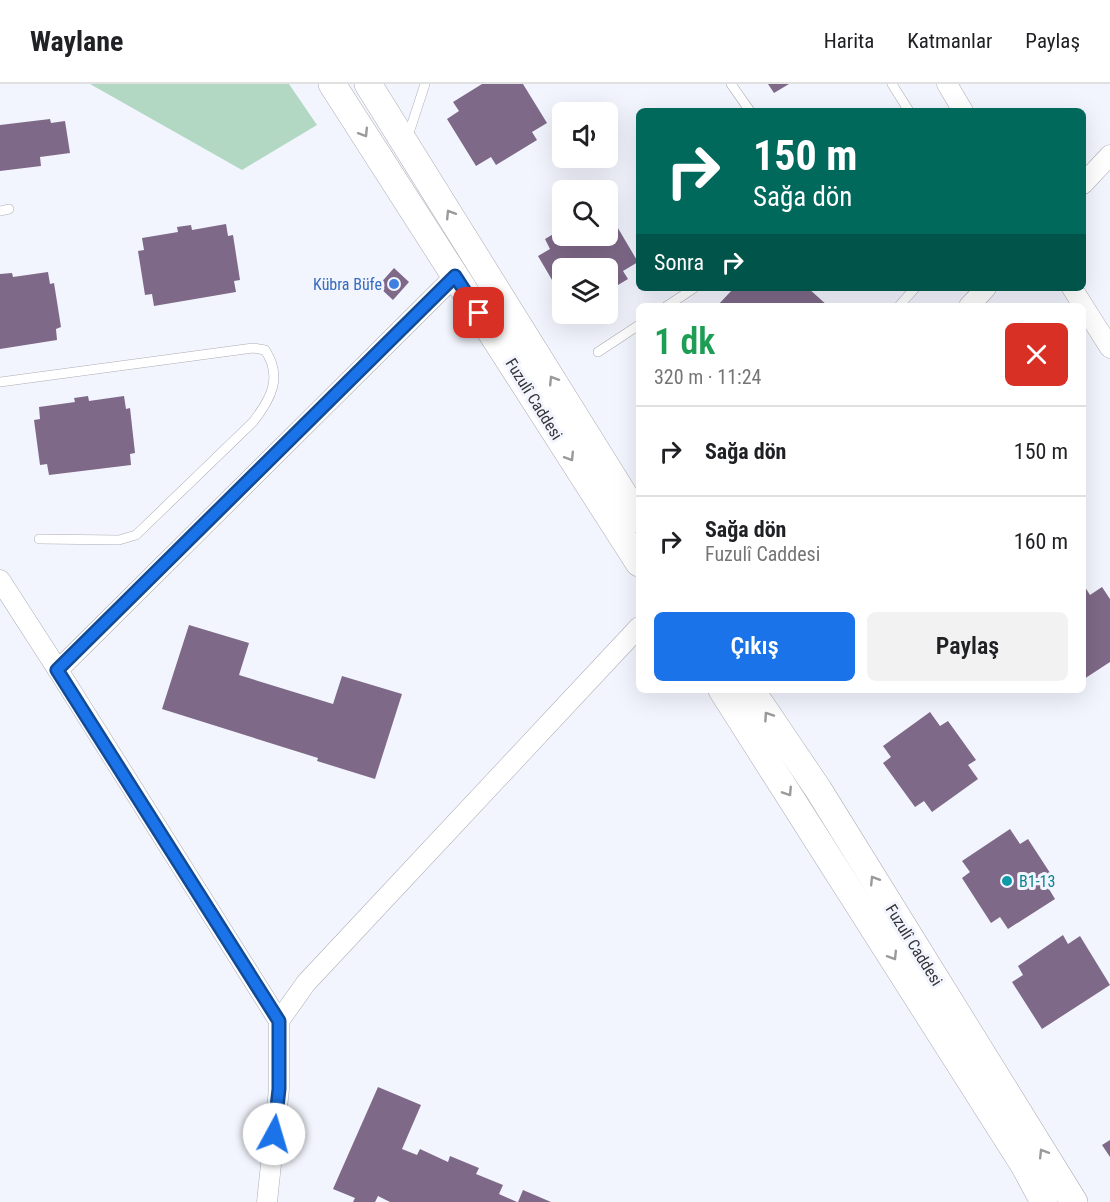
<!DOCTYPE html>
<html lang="tr">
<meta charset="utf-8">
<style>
:root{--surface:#fff;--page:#f2f2f2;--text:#202124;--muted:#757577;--line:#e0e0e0;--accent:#1a73e8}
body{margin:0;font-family:"Roboto Condensed",sans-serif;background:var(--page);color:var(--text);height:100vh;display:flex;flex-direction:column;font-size:22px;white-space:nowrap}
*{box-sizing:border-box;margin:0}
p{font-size:20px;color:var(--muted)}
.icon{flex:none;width:33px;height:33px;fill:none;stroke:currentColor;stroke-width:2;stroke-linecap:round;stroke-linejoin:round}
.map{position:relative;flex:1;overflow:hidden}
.panel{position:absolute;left:636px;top:219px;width:450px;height:390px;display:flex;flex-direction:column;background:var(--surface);border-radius:9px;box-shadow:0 6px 24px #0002}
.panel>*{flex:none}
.hud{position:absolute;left:636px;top:24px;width:450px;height:183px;border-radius:9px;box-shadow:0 6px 24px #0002;background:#00695c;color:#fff;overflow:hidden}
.buttons{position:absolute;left:552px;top:18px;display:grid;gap:12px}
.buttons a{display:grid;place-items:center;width:66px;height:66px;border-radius:9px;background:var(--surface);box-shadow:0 6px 24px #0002;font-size:30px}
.pin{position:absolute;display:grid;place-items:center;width:51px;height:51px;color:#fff;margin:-26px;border-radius:12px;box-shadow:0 3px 9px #0006}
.me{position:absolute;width:66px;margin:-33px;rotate:6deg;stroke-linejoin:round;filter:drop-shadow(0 0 4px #0008)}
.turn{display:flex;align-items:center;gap:21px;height:126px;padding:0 18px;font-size:27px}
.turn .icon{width:78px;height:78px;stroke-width:2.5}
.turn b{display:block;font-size:42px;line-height:51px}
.then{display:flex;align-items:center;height:57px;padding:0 18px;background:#0003;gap:12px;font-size:22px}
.round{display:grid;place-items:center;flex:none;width:63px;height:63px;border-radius:9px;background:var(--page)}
.overview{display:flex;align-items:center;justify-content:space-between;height:102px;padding:0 18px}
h1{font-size:36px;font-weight:600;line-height:45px;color:#1e9e55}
.primary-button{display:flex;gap:12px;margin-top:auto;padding:12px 18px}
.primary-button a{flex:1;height:69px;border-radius:9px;background:var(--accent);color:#fff;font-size:24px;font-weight:600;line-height:69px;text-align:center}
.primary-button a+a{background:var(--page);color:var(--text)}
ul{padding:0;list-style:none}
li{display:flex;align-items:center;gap:18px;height:90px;padding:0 18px;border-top:2px solid var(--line)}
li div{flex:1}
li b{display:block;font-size:22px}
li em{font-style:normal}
header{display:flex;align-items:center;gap:36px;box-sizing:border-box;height:84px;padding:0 30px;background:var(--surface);border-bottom:2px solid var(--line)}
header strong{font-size:28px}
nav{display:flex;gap:33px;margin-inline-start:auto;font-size:21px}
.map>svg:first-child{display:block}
.green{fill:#b2d8c3}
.building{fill:#7e6988}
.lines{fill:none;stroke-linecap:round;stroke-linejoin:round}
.lane-casing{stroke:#abadb5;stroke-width:10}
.street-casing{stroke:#abadb5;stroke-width:21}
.secondary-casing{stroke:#abadb5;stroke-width:28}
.lane{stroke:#fff;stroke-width:9}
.street{stroke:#fff;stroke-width:20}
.secondary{stroke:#fff;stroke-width:27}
.oneway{stroke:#9a9a9c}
.route-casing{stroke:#114b97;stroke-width:15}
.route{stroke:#1a73e8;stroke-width:10}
.shop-dot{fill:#3f7fe0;stroke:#f3f5fe;stroke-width:2}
.culture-dot{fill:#0f9aa8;stroke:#f3f5fe;stroke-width:2}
.labels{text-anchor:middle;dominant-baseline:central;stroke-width:6;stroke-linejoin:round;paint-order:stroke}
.shop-label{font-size:16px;fill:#366cbe;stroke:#f3f5fe;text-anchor:end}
.street-label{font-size:16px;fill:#353539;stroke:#f3f5fe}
.culture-label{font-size:16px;fill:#0d838f;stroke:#f3f5fe;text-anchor:start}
</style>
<header>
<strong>Waylane</strong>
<nav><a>Harita</a><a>Katmanlar</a><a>Paylaş</a></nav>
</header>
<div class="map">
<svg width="1110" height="1118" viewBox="0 0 1110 1118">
<rect width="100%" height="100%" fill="#f3f5fe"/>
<!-- green -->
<polygon class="green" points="90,0 289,0 317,41 242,86"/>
<!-- building -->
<g class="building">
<polygon points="482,0 523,0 547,39 532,48 537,56 496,81 491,73 476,82 447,35 459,27 453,18"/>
<polygon points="768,0 789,0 774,9"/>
<polygon points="50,35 51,39 65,37 70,69 40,73 41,82 0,87 0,41"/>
<polygon points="609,129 638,178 623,187 628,195 608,207 608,184 562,184 562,213 538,172 550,165 545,155 562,145 562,152 608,152"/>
<polygon points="226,140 228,152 233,151 240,196 234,197 236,208 154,222 152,210 145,211 138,167 144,166 142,154 178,148 177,143 191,141 192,146"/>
<polygon points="394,184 409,198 393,216 378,202"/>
<polygon points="48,188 50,200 54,199 61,243 56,245 57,256 0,265 0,190 12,189 13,193"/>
<polygon points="734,204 808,204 828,222 717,222"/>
<polygon points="88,312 89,317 124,312 126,325 130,324 135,369 130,370 131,381 49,391 47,380 40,381 34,336 40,335 39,323 75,318 74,314"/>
<polygon points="1085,503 1090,511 1102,503 1110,515 1110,578 1084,595"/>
<polygon points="189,541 249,559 239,591 333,620 342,592 402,610 375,695 317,677 318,674 162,625"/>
<polygon points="930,628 940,642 948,637 976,676 968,681 978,695 932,728 924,717 915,723 883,679 891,673 883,662"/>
<polygon points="1010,745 1020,760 1028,755 1054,795 1046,800 1055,815 1008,845 1000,833 991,839 962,794 970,788 962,777"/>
<polygon points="1063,851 1068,860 1080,852 1110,901 1042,945 1012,898 1023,891 1018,882"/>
<polygon points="378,1003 421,1021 402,1065 417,1071 420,1065 448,1078 450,1072 479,1084 476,1090 503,1101 499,1110 517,1118 390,1118 378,1112 375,1118 353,1118 355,1114 333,1105"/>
<polygon points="1110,1056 1110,1073 1102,1061"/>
<polygon points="523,1106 551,1118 518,1118"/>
</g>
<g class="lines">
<!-- lane casing -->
<g class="lane-casing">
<g id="lane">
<polyline points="731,0 750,27"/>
<polyline points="892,0 909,27"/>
<polyline points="407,55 425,0"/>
<polyline points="0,127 9,125"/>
<polyline points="667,222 694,204"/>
<polyline points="899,222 915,204"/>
<polyline points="598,268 639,241"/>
<path d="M 0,298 L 253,264 L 265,266 C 283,293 271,315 253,338 L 136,451 L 119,456 L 39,455"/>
</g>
</g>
<!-- street casing -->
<g class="street-casing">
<g id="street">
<polyline points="947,0 963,27"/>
<polyline points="1083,100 1110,71"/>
<polyline points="1072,204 1110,264"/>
<polyline points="969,222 986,204"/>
<polyline points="0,496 58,586 455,192"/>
<polyline points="58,586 279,937"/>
<polyline points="267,1118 279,1005 279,937 306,899 639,543"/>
</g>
</g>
<!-- secondary casing -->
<g class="secondary-casing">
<g id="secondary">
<polyline points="332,0 639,479"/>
<polyline points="368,0 639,435"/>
<polyline points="722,606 1024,1081 1044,1118"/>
<polyline points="751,606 818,705 1074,1118"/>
</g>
</g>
<!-- lane -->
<use href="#lane" class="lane"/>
<!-- street -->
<use href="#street" class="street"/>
<!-- secondary -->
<use href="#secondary" class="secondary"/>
</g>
<!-- one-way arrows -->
<defs><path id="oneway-chevron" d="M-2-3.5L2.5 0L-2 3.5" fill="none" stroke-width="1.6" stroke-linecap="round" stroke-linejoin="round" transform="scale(1.5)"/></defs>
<g class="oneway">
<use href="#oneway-chevron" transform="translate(364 49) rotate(58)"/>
<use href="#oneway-chevron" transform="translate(450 130) rotate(-122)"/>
<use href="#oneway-chevron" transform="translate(553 296) rotate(-122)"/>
<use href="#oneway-chevron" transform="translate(570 373) rotate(58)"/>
<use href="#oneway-chevron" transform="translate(768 632) rotate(-124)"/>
<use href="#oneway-chevron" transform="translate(788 708) rotate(57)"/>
<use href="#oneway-chevron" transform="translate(874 796) rotate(-122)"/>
<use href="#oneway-chevron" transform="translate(893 872) rotate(58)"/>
<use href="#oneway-chevron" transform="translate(1043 1069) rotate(-122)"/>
</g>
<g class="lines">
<!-- route casing -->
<g class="route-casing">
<polyline id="route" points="274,1050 279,1005 279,937 57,586 455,192 479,229"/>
</g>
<!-- route -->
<use href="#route" class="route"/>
</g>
<!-- markers -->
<circle class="shop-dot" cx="394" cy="200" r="6"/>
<circle class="culture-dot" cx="1007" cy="797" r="6"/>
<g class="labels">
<!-- shop labels -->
<g class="shop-label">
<text x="382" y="200">Kübra Büfe</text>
</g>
<!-- street labels -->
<g class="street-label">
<text transform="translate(534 315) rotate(58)">Fuzulî Caddesi</text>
<text transform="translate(914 861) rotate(58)">Fuzulî Caddesi</text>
</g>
<!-- culture labels -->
<g class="culture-label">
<text x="1019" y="797">B1-13</text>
</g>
</g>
</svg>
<div class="buttons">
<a><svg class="icon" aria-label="sound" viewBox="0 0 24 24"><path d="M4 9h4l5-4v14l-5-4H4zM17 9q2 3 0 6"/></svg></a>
<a><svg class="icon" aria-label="search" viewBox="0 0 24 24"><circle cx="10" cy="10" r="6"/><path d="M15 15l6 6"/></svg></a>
<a><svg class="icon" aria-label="layers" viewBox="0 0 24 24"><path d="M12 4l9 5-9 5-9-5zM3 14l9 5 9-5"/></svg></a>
</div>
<div class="pin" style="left:479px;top:229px;background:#d93025"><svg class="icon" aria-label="arrive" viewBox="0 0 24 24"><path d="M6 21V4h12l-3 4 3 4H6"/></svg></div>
<svg class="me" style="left:274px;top:1050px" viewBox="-20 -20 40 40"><circle r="19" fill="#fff"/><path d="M0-13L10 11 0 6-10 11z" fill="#1a73e8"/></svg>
<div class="hud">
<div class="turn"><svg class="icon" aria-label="right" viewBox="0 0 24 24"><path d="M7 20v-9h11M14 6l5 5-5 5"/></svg><div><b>150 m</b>Sağa dön</div></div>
<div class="then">Sonra<svg class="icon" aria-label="right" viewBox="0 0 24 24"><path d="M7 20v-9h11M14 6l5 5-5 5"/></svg></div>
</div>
<section class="panel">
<div class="overview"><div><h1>1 dk</h1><p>320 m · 11:24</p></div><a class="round" style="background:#d93025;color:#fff"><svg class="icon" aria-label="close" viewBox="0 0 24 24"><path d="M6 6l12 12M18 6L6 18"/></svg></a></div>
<ul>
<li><svg class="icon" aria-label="right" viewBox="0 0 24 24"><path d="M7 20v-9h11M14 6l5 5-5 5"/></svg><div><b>Sağa dön</b></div><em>150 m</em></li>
<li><svg class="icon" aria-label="right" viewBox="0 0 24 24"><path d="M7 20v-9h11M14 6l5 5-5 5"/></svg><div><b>Sağa dön</b><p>Fuzulî Caddesi</p></div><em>160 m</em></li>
</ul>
<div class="primary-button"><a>Çıkış</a><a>Paylaş</a></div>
</section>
</div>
